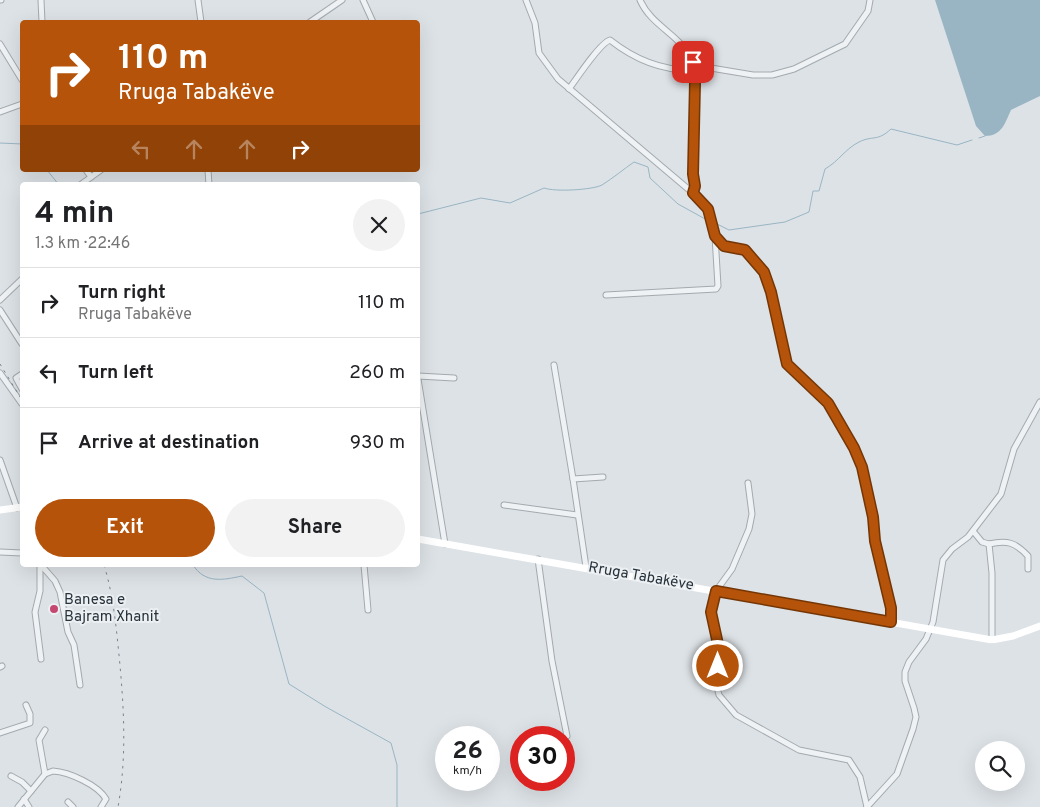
<!DOCTYPE html>
<meta charset="utf-8">
<style>
:root{--surface:#fff;--page:#f2f2f2;--text:#202124;--muted:#757577;--line:#e0e0e0;--accent:#b45309}
body{margin:0;font-family:Overpass,sans-serif;background:var(--page);color:var(--text);height:100vh;display:flex;flex-direction:column;font-size:19px;white-space:nowrap}
*{box-sizing:border-box;margin:0}
p{font-size:16px;color:var(--muted)}
.icon{flex:none;width:28px;height:28px;fill:none;stroke:currentColor;stroke-width:2;stroke-linecap:round;stroke-linejoin:round}
.map{position:relative;flex:1;overflow:hidden}
.drawer{position:absolute;left:20px;top:182px;width:400px;height:385px;display:flex;flex-direction:column;background:var(--surface);border-radius:5px;box-shadow:0 5px 20px #0002}
.drawer>*{flex:none}
.top-card{position:absolute;left:20px;top:20px;width:400px;height:152px;border-radius:5px;box-shadow:0 5px 20px #0002;background:#b45309;color:#fff;overflow:hidden}
.tools{position:absolute;left:975px;top:741px;display:grid;gap:10px}
.tools a{display:grid;place-items:center;width:50px;height:50px;border-radius:50%;background:var(--surface);box-shadow:0 5px 20px #0002;font-size:25px}
.speed{position:absolute;left:435px;top:726px;display:flex;gap:10px;font-size:25px;font-weight:700;text-align:center}
.speed>*{display:grid;place-content:center;width:65px;height:65px;border-radius:50%;background:var(--surface);box-shadow:0 5px 20px #0002;line-height:1}
.speed small{font-size:12px;font-weight:400}
.speed .limit{border:8px solid #d22;background:#fff;color:#111}
.pin{position:absolute;display:grid;place-items:center;width:42px;height:42px;color:#fff;margin:-21px;border-radius:10px;box-shadow:0 2px 8px #0006}
.me{position:absolute;width:55px;margin:-28px;rotate:0deg;stroke-linejoin:round;filter:drop-shadow(0 0 4px #0008)}
.turn{display:flex;align-items:center;gap:18px;height:105px;padding:0 15px;font-size:22px}
.turn .icon{width:65px;height:65px;stroke-width:2.5}
.turn b{display:block;font-size:35px;line-height:42px}
.lanes{display:flex;align-items:center;height:48px;padding:0 15px;background:#0003;justify-content:center;gap:25px;direction:ltr}
.lanes .off{opacity:.35}
.round{display:grid;place-items:center;flex:none;width:52px;height:52px;border-radius:26px;background:var(--page)}
.headline{display:flex;align-items:center;justify-content:space-between;height:85px;padding:0 15px}
h1{font-size:30px;font-weight:700;line-height:38px}
.cta{display:flex;gap:10px;margin-top:auto;padding:10px 15px}
.cta a{flex:1;height:58px;border-radius:30px;background:var(--accent);color:#fff;font-size:20px;font-weight:700;line-height:58px;text-align:center}
.cta a+a{background:var(--page);color:var(--text)}
ul{padding:0;list-style:none}
li{display:flex;align-items:center;gap:15px;height:70px;padding:0 15px;border-top:1px solid var(--line)}
li div{flex:1}
li b{display:block;font-size:19px}
li em{font-style:normal}
.map>svg:first-child{display:block}
.water{fill:#99b5c4}
.lines{fill:none;stroke-linecap:round;stroke-linejoin:round}
.stream{stroke:#99b5c4;stroke-width:1}
.street-casing{stroke:#a3aaaf;stroke-width:7}
.street{stroke:#eff2f4;stroke-width:5}
.secondary{stroke:#fff;stroke-width:7}
.rail{stroke:#77848e;stroke-width:1;stroke-dasharray:2.5 5;stroke-linecap:butt}
.route-casing{stroke:#753606;stroke-width:12}
.route{stroke:#b45309;stroke-width:9}
.poi-dot{fill:#c44870;stroke:#ecf0f3;stroke-width:2}
.labels{text-anchor:middle;dominant-baseline:central;stroke-width:4;stroke-linejoin:round;paint-order:stroke}
.street-label{font-size:15px;fill:#27323b;stroke:#ecf0f3}
.poi-label{font-size:15px;fill:#27323b;stroke:#ecf0f3;text-anchor:start}
</style>
<div class="map">
<svg width="1040" height="807" viewBox="0 0 1040 807">
<rect width="100%" height="100%" fill="#dde2e6"/>
<!-- water -->
<path class="water" d="M 935,0 L 1040,0 L 1040,96 L 1011,110 C 1005,123 1002,136 985,136 L 976,126 Z"/>
<g class="lines">
<!-- stream -->
<g class="stream">
<polyline points="979,138 985,136"/>
<polyline points="0,143 22,144"/>
<polyline points="47,170 59,185"/>
<path d="M 418,214 L 481,198 L 510,203 L 544,188 C 555,192 592,190 602,185 C 613,178 624,169 634,162 L 648,167 L 650,178 L 678,204 L 707,220"/>
<path d="M 715,223 L 729,230 L 785,222 L 809,212 L 813,191 L 819,191 L 825,169 C 839,161 845,149 859,142 C 873,135 877,142 891,129 L 957,145 L 972,140"/>
<path d="M 193,565 C 205,584 223,580 242,576 L 264,593 L 289,684 L 326,707 L 391,743 L 397,765 L 397,807"/>
</g>
<!-- street casing -->
<g class="street-casing">
<g id="street">
<polyline points="0,0 1,0"/>
<polyline points="41,0 42,22"/>
<polyline points="198,0 201,22"/>
<polyline points="363,0 373,22"/>
<polyline points="526,0 535,23 539,53 558,79 700,199 708,209 715,236 724,245 745,250 764,272 771,292 787,364 828,403 854,448 862,467 873,517 875,541 891,608 891,622"/>
<path d="M 640,0 C 650,23 673,32 687,51 C 703,75 693,144 693,174 L 695,186 L 693,193"/>
<polyline points="310,22 342,0"/>
<polyline points="0,44 22,80"/>
<polyline points="693,65 753,75 772,75 794,69 845,44 868,11 870,0"/>
<path d="M 569,89 C 577,78 600,43 610,40 C 634,59 663,71 694,70"/>
<polyline points="0,112 22,104"/>
<polyline points="86,170 91,177"/>
<polyline points="208,170 209,185"/>
<polyline points="80,185 101,170"/>
<polyline points="606,295 716,289 718,286 715,236"/>
<polyline points="0,300 22,279"/>
<polyline points="0,310 22,344"/>
<polyline points="554,365 573,479"/>
<polyline points="0,373 22,404"/>
<polyline points="22,374 16,378 22,389"/>
<polyline points="418,376 454,378"/>
<polyline points="418,379 445,544"/>
<polyline points="0,460 17,508"/>
<polyline points="748,483 752,514 749,529 732,569 716,591 711,611 719,649 716,683 719,695 736,715 799,750 849,760 860,777 867,807"/>
<polyline points="504,505 577,515"/>
<polyline points="973,531 982,542 989,544"/>
<polyline points="0,552 22,553"/>
<polyline points="538,559 552,661 567,736"/>
<polyline points="40,565 40,591 35,612 41,659"/>
<polyline points="41,565 55,581 60,592 68,632 74,645 80,685"/>
<polyline points="364,565 368,610"/>
<polyline points="586,567 573,479 603,477"/>
<path d="M 992,640 L 992,573 L 989,544 C 1007,540 1015,542 1028,556 L 1028,569"/>
<polyline points="0,667 2,666"/>
<polyline points="45,730 39,740 45,774"/>
<polyline points="0,733 30,723 30,714 26,705"/>
<polyline points="11,776 22,782 31,791"/>
<polyline points="24,799 29,807"/>
<polyline points="68,802 73,807"/>
<path d="M 18,807 L 45,774 L 53,771 C 69,772 98,785 106,799 L 101,807"/>
<polyline points="867,807 897,774 913,729 916,717 914,708 905,681 905,672 909,662 926,639 933,622 943,560 952,549 968,537 1001,494 1014,449 1040,402"/>
</g>
</g>
<!-- street -->
<use href="#street" class="street"/>
<!-- secondary -->
<g class="secondary">
<polyline points="0,510 22,507"/>
<polyline points="418,539 992,640 1013,636 1040,626"/>
</g>
<!-- rail -->
<g class="rail">
<polyline points="0,364 22,400"/>
<path d="M 104,565 C 113,594 116,625 119,655 C 124,707 127,756 118,807"/>
</g>
</g>
<g class="lines">
<!-- route casing -->
<g class="route-casing">
<polyline id="route" points="693,62 695,82 693,174 695,186 693,193 708,209 715,236 724,246 745,250 764,272 771,292 787,364 828,403 854,448 862,467 873,517 875,541 891,608 891,622 716,591 711,612 719,649 718,666"/>
</g>
<!-- route -->
<use href="#route" class="route"/>
</g>
<!-- markers -->
<circle class="poi-dot" cx="54" cy="609" r="5"/>
<g class="labels">
<!-- street labels -->
<g class="street-label">
<text transform="translate(641 577) rotate(10)">Rruga Tabakëve</text>
</g>
<!-- poi labels -->
<g class="poi-label">
<text x="64" y="600">Banesa e<tspan x="64" dy="17">Bajram Xhanit</tspan></text>
</g>
</g>
</svg>
<div class="tools">
<a><svg class="icon" aria-label="search" viewBox="0 0 24 24"><circle cx="10" cy="10" r="6"/><path d="M15 15l6 6"/></svg></a>
</div>
<div class="speed"><div>26<small>km/h</small></div><div class="limit">30</div></div>
<div class="pin" style="left:693px;top:62px;background:#d93025"><svg class="icon" aria-label="arrive" viewBox="0 0 24 24"><path d="M6 21V4h12l-3 4 3 4H6"/></svg></div>
<svg class="me" style="left:718px;top:666px" viewBox="-20 -20 40 40"><circle r="17" fill="#b45309" stroke="#fff" stroke-width="3"/><path d="M0-11L8 9 0 5-8 9z" fill="#fff"/></svg>
<div class="top-card">
<div class="turn"><svg class="icon" aria-label="right" viewBox="0 0 24 24"><path d="M7 20v-9h11M14 6l5 5-5 5"/></svg><div><b>110 m</b>Rruga Tabakëve</div></div>
<div class="lanes"><svg class="icon off" aria-label="left" viewBox="0 0 24 24"><path d="M17 20v-9H6M10 6l-5 5 5 5"/></svg><svg class="icon off" aria-label="ahead" viewBox="0 0 24 24"><path d="M12 20V5M6 11l6-6 6 6"/></svg><svg class="icon off" aria-label="ahead" viewBox="0 0 24 24"><path d="M12 20V5M6 11l6-6 6 6"/></svg><svg class="icon" aria-label="right" viewBox="0 0 24 24"><path d="M7 20v-9h11M14 6l5 5-5 5"/></svg></div>
</div>
<section class="drawer">
<div class="headline"><div><h1>4 min</h1><p>1.3 km · 22:46</p></div><a class="round"><svg class="icon" aria-label="close" viewBox="0 0 24 24"><path d="M6 6l12 12M18 6L6 18"/></svg></a></div>
<ul>
<li><svg class="icon" aria-label="right" viewBox="0 0 24 24"><path d="M7 20v-9h11M14 6l5 5-5 5"/></svg><div><b>Turn right</b><p>Rruga Tabakëve</p></div><em>110 m</em></li>
<li><svg class="icon" aria-label="left" viewBox="0 0 24 24"><path d="M17 20v-9H6M10 6l-5 5 5 5"/></svg><div><b>Turn left</b></div><em>260 m</em></li>
<li><svg class="icon" aria-label="arrive" viewBox="0 0 24 24"><path d="M6 21V4h12l-3 4 3 4H6"/></svg><div><b>Arrive at destination</b></div><em>930 m</em></li>
</ul>
<div class="cta"><a>Exit</a><a>Share</a></div>
</section>
</div>
